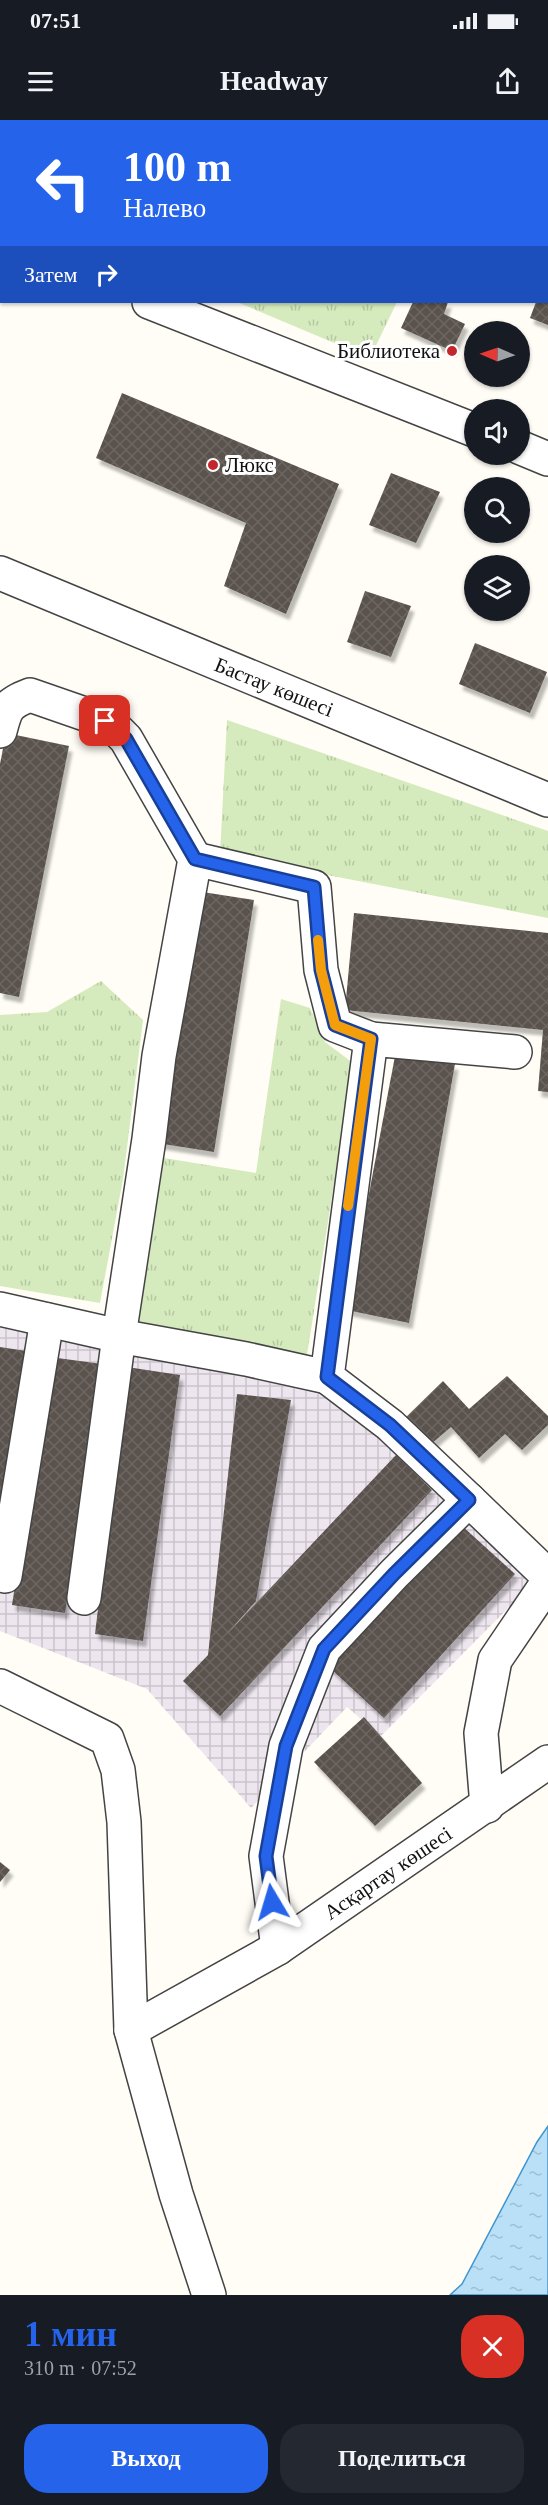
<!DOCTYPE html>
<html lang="ru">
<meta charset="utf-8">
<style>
:root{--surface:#171b24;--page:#242831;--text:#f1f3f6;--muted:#9ea1a6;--accent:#2563eb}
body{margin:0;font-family:"Times New Roman",serif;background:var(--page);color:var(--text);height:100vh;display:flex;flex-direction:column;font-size:22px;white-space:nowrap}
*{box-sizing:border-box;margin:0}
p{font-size:20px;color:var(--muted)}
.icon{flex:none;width:33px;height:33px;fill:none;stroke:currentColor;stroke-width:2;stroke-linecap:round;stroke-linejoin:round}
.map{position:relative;height:2175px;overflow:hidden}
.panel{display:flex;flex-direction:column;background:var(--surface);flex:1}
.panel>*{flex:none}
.hud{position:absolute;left:0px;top:0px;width:549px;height:183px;box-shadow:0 2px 4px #0004;background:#2563eb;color:#fff;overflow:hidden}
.needle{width:39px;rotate:272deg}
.tools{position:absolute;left:464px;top:201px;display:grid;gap:12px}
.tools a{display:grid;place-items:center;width:66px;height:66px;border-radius:50%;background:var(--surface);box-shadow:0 2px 4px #0004;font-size:30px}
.pin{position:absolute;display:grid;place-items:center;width:51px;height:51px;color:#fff;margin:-26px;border-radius:12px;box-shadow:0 3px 9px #0006}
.me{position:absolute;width:66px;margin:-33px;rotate:353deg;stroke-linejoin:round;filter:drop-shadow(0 0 4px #0008)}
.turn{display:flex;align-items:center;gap:21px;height:126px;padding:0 24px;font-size:27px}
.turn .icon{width:78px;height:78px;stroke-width:2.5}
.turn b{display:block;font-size:42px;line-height:51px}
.then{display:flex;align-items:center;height:57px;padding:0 24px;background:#0003;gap:12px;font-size:22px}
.round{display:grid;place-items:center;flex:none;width:63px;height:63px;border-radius:24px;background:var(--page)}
.overview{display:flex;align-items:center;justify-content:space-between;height:102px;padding:0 24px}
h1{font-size:36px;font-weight:600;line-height:45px;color:var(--accent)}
.action{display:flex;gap:12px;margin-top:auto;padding:12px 24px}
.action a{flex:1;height:69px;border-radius:24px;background:var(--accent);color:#fff;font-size:24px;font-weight:600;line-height:69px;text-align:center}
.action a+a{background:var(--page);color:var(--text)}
.status{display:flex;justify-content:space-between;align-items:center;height:42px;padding:0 30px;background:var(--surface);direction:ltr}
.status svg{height:16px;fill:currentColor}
header{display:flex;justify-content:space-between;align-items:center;height:78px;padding:0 24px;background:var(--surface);font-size:27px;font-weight:600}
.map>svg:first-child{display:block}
.industrial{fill:url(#industrial-grid)}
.grass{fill:url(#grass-tufts)}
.water{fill:url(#water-ripples);stroke:#3f96cf;stroke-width:1.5}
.building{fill:url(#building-cross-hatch);filter:url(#shadow)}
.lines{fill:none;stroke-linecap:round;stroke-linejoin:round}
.minor-casing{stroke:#444;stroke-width:36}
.minor{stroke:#fff;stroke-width:33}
.route-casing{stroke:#184099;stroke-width:15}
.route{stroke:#2563eb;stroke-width:10}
.slow{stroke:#f59e0b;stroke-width:10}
.poi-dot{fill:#c4262e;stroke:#fff;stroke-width:2}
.labels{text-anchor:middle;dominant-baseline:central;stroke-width:6;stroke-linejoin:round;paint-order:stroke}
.poi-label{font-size:21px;fill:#111;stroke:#fff;text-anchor:end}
.street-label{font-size:21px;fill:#111;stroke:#fff}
</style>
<div class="status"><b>07:51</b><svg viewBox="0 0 49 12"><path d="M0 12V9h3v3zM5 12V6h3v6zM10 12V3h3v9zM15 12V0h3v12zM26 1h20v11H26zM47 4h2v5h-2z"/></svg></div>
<header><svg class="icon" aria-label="menu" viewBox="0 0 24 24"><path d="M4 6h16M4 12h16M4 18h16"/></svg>Headway<svg class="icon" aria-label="share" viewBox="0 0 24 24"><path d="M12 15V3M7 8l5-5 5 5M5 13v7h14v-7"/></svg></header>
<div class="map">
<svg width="548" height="2175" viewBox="0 0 548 2175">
<defs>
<pattern id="industrial-grid" width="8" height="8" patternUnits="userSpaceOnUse" patternTransform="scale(1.5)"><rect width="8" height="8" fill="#eee6ef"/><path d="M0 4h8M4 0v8" fill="none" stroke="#cbc4cc"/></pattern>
<pattern id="grass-tufts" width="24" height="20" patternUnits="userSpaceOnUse" patternTransform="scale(1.5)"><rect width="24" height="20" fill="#d5ebbd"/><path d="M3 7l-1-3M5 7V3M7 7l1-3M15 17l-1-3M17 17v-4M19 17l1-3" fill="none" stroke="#b6c8a1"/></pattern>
<pattern id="water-ripples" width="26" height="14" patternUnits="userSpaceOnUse" patternTransform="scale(1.5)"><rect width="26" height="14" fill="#b9e0f7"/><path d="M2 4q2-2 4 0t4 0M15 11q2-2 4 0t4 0" fill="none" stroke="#9ebfd3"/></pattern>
<pattern id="building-cross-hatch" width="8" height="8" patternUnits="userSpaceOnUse" patternTransform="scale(1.5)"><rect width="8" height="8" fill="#5a524d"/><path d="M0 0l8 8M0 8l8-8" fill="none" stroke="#6d6662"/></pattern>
<filter id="shadow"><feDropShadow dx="3.5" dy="6" stdDeviation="1.5" flood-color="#0004"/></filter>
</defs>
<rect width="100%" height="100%" fill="#fffdf5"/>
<!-- industrial -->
<polygon class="industrial" points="0,1202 346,1280 535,1461 381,1616 347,1587 251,1688 147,1569 0,1511"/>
<!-- grass -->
<g class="grass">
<polygon points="12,0 478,0 481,1 11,1"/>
<polygon points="237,182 397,182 370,238"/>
<polygon points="227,600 548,711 548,798 220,734"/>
<polygon points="101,861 143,900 123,1059 100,1183 0,1166 0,895 47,892"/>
<polygon points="281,879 310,888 325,922 353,943 307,1235 139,1202 164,1038 256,1053"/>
</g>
<!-- water -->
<polygon class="water" points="548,2006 548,2175 450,2175 462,2164 537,2022"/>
<!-- building -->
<g class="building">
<polygon points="413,182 448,182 444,194 465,204 452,231 401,208"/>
<polygon points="536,182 548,182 548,205 530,198"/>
<polygon points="122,273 339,364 286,494 224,466 246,403 96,338"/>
<polygon points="391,353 440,372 416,423 369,405"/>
<polygon points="365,471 411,486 391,537 347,522"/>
<polygon points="475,523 547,552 530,593 459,564"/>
<polygon points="6,613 69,626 19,877 0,873 0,644"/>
<polygon points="196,771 254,780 214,1032 157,1023"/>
<polygon points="354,793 548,813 548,972 538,971 543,910 345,890"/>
<polygon points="395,936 455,944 409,1203 347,1190"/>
<polygon points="0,1227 26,1231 0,1413"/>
<polygon points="50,1237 102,1244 65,1493 12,1485"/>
<polygon points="127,1247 180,1255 143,1521 95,1514"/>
<polygon points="507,1256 548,1296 548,1305 522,1330 505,1314 479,1338 451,1307 424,1330 401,1302 443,1261 469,1289"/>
<polygon points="237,1274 291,1280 256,1481 226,1515 396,1335 432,1370 220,1596 183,1561 208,1535"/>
<polygon points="461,1405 515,1454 384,1598 330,1548"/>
<polygon points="364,1597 422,1663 375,1706 314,1642"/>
<polygon points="0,1742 10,1750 0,1762"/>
</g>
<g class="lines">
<!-- minor casing -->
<g class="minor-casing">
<g id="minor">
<polyline points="0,115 2,116"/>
<polyline points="149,182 474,310"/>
<polyline points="519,327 548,339"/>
<polyline points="0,453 548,680"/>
<path d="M 0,611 C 6,588 7,584 30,575 L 105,601 L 115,608 L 126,619 L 195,739 L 159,936 L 149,1019 L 119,1216 L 0,1189"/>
<polyline points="195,739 314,767 321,850 335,905 371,919"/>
<polyline points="469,1380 390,1305 327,1257 371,919 515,932"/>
<polyline points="5,1456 47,1200"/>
<polyline points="84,1478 119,1216 246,1239 327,1257"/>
<polyline points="0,1566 107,1619 118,1650 124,1702 131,1910 176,2074 209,2175"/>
<polyline points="487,1686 481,1613 495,1540 548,1462"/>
<polyline points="278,1828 266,1736 286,1626 324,1529 394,1454 469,1380 548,1456"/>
<polyline points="131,1910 278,1828 548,1642"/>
</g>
</g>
<!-- minor -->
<use href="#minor" class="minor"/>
</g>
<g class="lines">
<!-- route casing -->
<g class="route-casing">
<polyline id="route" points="105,601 126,619 195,739 314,767 321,850 335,905 371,919 327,1257 390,1305 469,1380 394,1454 324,1529 286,1626 266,1736 272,1782"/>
</g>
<!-- route -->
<use href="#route" class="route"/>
<!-- slow -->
<polyline class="slow" points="318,820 321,850 335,905 371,919 348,1086"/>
</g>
<!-- markers -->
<g class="poi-dot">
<circle cx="452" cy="231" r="6"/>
<circle cx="213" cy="345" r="6"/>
</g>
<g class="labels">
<!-- poi labels -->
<g class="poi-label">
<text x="440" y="231">Библиотека</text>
<text x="225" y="345" text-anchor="start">Люкс</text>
</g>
<!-- street labels -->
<g class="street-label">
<text transform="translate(274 567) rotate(22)">Бастау көшесі</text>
<text transform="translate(388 1753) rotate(-34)">Асқартау көшесі</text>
</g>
</g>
</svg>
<div class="tools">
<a><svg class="needle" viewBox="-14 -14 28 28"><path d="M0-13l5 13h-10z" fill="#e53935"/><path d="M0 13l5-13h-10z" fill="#9ea1a6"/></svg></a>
<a><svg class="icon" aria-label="sound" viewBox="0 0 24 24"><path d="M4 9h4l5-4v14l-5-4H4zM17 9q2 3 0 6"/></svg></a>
<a><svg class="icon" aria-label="search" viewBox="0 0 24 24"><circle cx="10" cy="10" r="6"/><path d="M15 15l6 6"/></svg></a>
<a><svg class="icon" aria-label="layers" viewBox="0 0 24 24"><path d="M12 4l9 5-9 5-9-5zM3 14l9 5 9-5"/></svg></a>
</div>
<div class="pin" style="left:105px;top:601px;background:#d93025"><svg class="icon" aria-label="arrive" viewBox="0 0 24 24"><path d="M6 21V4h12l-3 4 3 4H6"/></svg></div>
<svg class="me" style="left:272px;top:1782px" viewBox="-20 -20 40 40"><path d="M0-17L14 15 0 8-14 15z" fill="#2563eb" stroke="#fff" stroke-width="4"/></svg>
<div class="hud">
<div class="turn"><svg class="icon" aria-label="left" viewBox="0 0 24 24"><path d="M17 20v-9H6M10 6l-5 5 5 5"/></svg><div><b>100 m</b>Налево</div></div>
<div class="then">Затем<svg class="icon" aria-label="right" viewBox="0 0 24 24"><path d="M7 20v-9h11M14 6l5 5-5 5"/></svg></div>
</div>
</div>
<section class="panel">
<div class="overview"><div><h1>1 мин</h1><p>310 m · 07:52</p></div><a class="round" style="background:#d93025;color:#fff"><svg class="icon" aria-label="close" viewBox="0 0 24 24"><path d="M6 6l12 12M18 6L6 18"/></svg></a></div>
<div class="action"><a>Выход</a><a>Поделиться</a></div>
</section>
